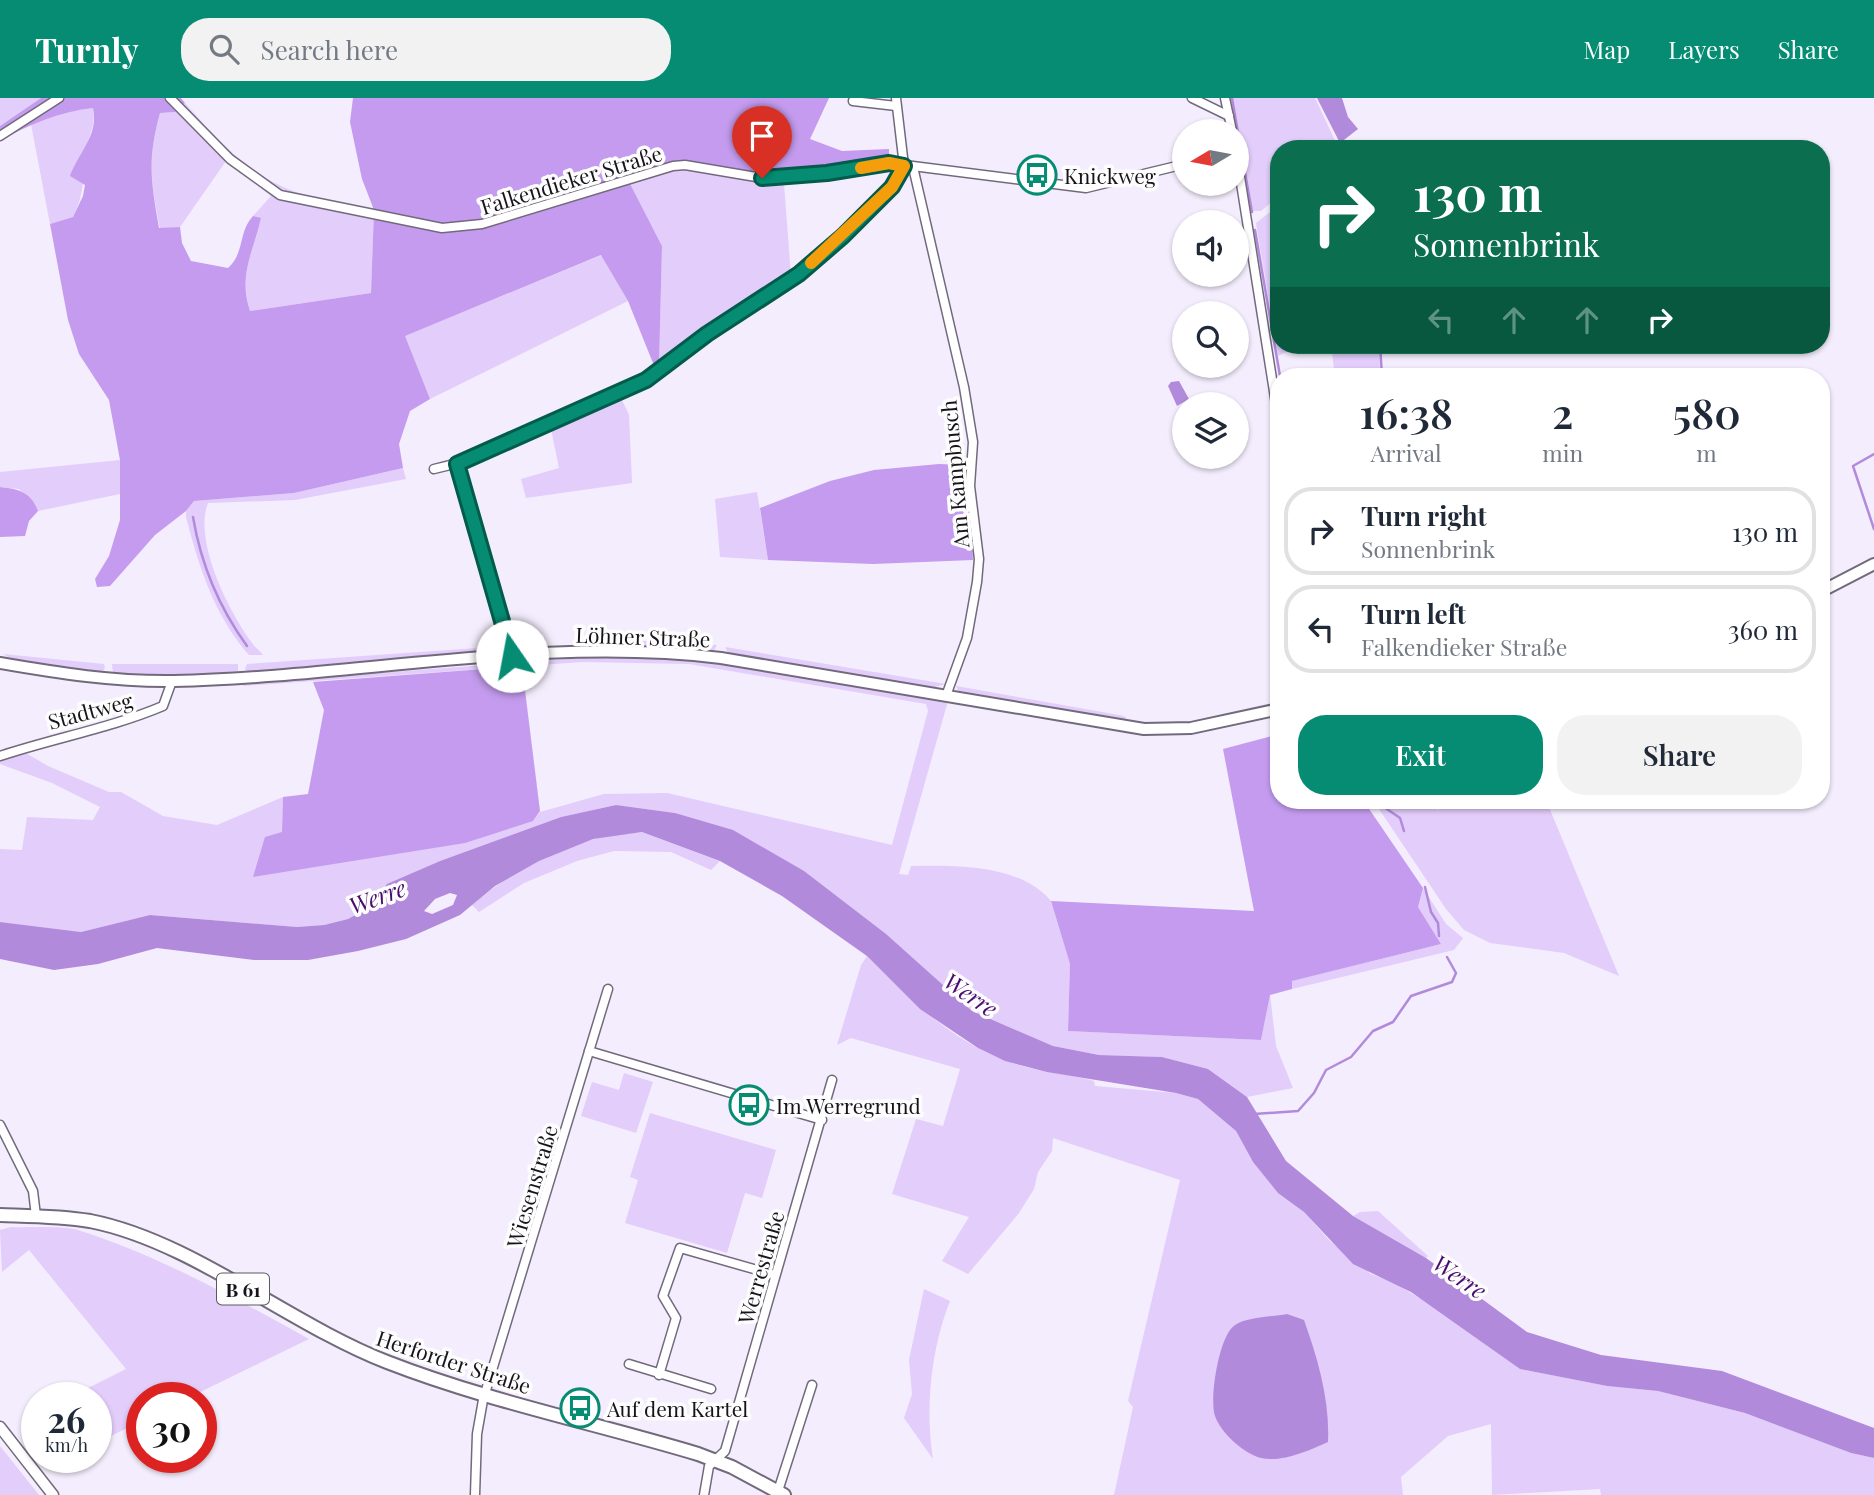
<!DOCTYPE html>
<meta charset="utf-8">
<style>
:root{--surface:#fff;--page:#f2f2f3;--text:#1f2937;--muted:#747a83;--line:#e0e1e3;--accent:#058c73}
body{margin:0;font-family:"Playfair Display",serif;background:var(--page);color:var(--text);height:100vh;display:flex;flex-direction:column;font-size:26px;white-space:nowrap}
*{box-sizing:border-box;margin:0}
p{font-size:23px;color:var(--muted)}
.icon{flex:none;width:38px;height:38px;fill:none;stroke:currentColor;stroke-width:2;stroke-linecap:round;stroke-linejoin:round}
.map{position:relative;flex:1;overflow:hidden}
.side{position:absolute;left:1270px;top:270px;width:560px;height:441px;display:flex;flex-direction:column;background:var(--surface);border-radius:28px;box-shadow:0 2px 5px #0004}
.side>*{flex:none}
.top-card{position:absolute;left:1270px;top:42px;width:560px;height:214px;border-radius:28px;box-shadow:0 2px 5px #0004;background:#0b6e4f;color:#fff;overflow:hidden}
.needle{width:46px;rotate:260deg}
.controls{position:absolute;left:1172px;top:21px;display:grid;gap:14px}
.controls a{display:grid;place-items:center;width:77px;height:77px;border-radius:50%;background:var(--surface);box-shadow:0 2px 5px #0004;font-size:35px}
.speed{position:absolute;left:21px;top:1284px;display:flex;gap:14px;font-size:35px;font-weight:700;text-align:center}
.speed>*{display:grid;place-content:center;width:91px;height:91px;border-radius:50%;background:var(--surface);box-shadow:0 2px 5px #0004;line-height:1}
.speed small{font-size:18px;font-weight:400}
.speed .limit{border:10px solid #d22;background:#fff;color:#111}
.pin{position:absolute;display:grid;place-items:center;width:60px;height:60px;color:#fff;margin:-72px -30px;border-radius:50% 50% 50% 0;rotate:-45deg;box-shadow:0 0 7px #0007}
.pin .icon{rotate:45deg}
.me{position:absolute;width:77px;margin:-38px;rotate:348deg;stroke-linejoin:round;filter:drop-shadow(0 0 5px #0008)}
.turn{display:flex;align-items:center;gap:24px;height:147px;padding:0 28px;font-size:32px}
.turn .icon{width:91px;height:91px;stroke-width:2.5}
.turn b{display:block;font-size:49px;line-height:60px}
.lanes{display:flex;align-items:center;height:66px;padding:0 28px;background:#0003;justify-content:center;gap:35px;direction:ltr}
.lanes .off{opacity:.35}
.eta{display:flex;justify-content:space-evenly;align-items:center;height:119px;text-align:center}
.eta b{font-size:42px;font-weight:600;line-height:49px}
.cta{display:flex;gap:14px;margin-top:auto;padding:14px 28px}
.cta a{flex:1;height:80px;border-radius:28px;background:var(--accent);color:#fff;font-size:28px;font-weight:600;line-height:80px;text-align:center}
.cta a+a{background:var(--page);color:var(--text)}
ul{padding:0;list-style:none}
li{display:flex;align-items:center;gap:21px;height:88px;margin:0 14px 10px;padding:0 14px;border:4px solid var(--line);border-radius:28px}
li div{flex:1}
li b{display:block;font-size:26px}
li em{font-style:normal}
header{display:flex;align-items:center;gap:42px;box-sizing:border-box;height:98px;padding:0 35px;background:var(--accent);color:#fff}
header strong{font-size:33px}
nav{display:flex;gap:38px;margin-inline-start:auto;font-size:24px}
.search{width:490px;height:63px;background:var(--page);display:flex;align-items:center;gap:18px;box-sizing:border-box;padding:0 24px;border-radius:28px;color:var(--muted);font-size:26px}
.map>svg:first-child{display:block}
.green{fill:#e2cdfb}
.forest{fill:#c49bee}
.water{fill:#b28adb;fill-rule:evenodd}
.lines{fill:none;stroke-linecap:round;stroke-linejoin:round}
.stream{stroke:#b28adb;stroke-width:2.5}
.minor-casing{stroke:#726a7c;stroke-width:11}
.tertiary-casing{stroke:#726a7c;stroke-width:13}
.secondary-casing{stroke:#726a7c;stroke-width:14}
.primary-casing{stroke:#726a7c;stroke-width:16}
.minor{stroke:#fff;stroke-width:8}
.tertiary{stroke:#fff;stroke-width:10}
.secondary{stroke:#fff;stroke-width:10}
.primary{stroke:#fff;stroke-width:12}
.route-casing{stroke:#035b4b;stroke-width:18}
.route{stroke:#058c73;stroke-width:12}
.slow{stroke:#f59e0b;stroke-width:12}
.labels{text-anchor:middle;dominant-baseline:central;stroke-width:7;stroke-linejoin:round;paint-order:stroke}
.shield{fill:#fdfdfd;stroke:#5b595e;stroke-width:2}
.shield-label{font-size:19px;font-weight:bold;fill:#16131a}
.poi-label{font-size:21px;fill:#16131a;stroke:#fdfdfd;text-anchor:start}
.street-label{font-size:21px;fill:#16131a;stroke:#fdfdfd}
.water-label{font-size:23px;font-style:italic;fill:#480c70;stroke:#fdfdfd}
</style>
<header>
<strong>Turnly</strong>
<div class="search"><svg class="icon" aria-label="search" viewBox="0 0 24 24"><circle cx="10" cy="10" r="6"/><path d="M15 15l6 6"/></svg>Search here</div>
<nav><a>Map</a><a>Layers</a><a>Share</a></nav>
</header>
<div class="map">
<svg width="1874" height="1397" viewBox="0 0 1874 1397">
<rect width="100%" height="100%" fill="#f4edfd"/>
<!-- green -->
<g class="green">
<polygon points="0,0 41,0 0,28"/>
<polygon points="1233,0 1315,0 1339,51 1279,51 1279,98 1261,113 1253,113"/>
<path d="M 185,5 C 251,80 275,96 374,112 L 371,195 L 250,213 C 239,172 252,159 261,121 L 253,118 L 271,98 L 226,63 L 180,129 L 160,131 C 151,83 147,63 160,15 L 175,14 Z"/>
<path d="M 93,10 C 96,26 90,33 87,48 C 81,77 87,90 73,119 L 50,126 L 31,26 L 67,13 Z"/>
<polygon points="685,63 728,73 783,73 791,178 659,268 662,148 625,76"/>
<polygon points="1279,107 1279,247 1300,247 1278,258 1256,125"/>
<polygon points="602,157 628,203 430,301 404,238"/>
<polygon points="1331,247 1379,247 1380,278 1335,278"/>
<polygon points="621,300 629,317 632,385 526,400 521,381 559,370 551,331"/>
<polygon points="120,362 120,396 38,413 19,391 0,389 0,374"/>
<path d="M 403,370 L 406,381 L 295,402 L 208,405 C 193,443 229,514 252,545 C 255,550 260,552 263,557 L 249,557 C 214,517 199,469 186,419 L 186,413 L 194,403 L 294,395 Z"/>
<polygon points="757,394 768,462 720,459 715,401"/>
<polygon points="609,541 717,547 713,554 648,549 518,551 588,546"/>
<polygon points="507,548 504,554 249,575 245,571 247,566"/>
<polygon points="725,549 946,586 931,590 729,556"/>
<path d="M 3,556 L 104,566 L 105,570 L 102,574 C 72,571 29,573 3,556 Z"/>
<path d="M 582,560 L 675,560 L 719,565 L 948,603 L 899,776 L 908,777 L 911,768 C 956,767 1020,766 1051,803 L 1070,866 L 1068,933 L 1261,942 L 1270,896 L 1276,948 L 1293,990 L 1247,999 L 1208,971 L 1162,959 L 1099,957 L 1053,948 L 972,913 L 937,884 L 675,715 L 616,707 L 561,719 L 440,763 L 388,786 L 373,808 L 348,821 L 324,827 L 297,829 L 150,817 L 81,834 L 0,824 L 0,751 L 22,752 L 27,719 L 93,722 L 100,709 L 52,685 L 0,666 L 0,661 L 24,654 L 48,668 L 109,694 L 121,694 L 163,718 L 217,727 L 283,699 L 282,734 L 533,723 L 540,714 L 604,696 L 667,695 L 892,747 L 928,613 L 926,606 L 689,566 L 582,564 L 243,588 L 243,585 Z"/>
<polygon points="112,566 238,566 238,576 190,578 113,575"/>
<polygon points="956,588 1119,617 1126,619 1124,623 959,595"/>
<polygon points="1373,702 1431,702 1437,712 1465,702 1546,702 1619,878 1564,855 1490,845 1464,832 1446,811"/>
<path d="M 642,734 L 720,763 L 711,772 L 671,754 L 614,753 L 577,763 L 524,785 L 479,814 L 472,807 C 506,778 549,753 593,741 C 608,737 626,736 642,734 Z"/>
<polygon points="1423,790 1446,826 1463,840 1454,852 1292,891 1291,883 1441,846 1418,809"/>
<path d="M 867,858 C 908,899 949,941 1004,962 C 1033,974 1065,975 1094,983 L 1095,988 L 1176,995 L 1198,1001 L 1236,1033 L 1253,1064 L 1278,1094 L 1304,1114 L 1329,1142 L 1371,1176 L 1393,1184 L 1434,1209 L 1520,1271 L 1607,1288 L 1658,1293 L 1745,1315 L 1851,1355 L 1874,1360 L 1874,1397 L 1601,1397 L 1600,1391 L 1492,1397 L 1491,1326 L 1448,1338 L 1401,1379 L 1403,1397 L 1114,1397 L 1133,1309 L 1128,1303 L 1180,1082 L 1053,1040 L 1052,1053 L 1038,1074 L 1034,1091 L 1019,1115 L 968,1176 L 942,1163 L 969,1119 L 892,1096 L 916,1021 L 943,1028 L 960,971 L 851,940 L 837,947 L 861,867 Z"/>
<polygon points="624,975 653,984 636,1035 581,1018 592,984 619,992"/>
<polygon points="650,1015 776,1052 762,1100 745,1095 727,1155 625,1125 638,1082 630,1079"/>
<polygon points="1378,1113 1428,1158 1426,1160 1353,1118 1360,1114"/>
<path d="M 11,1129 C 30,1130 64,1127 81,1133 C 161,1159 235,1200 309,1241 L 188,1300 L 142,1300 L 142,1323 L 98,1344 L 96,1300 L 68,1300 L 126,1271 L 29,1152 L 2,1174 L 0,1132 Z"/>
<path d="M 924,1191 L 950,1203 C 931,1251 925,1309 933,1361 L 904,1320 L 912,1296 L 909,1262 Z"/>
<polygon points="0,1348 39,1397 0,1397"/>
</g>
<!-- forest -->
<g class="forest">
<path d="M 41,0 L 181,0 L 185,5 L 175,14 L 160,15 C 147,63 151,83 159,130 L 180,129 L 182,145 L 191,163 L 228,170 C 245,155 238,134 253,118 L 261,120 C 253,156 238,176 250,213 L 371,195 L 374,112 L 362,81 L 350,24 L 353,0 L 829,0 L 810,41 L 842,53 L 889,51 L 889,62 L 763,75 L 728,73 L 685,63 L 625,76 L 662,148 L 659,268 L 655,270 L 628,203 L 601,157 L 405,238 L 430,301 L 410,313 L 399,346 L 403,370 L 294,395 L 194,403 L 186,413 L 155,437 L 110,488 L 97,489 L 95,481 L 109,458 L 120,422 L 120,362 L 109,302 L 79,256 L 68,222 L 50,126 L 73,119 L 83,98 L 85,87 L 70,78 C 79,54 99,37 93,10 C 58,14 30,26 0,43 L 0,28 Z"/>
<polygon points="939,366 968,367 973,462 873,466 768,462 760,410 830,383 874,372"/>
<path d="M 0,389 C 18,391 31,394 38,413 L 29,423 L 25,438 L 0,439 Z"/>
<polygon points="522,568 540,713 533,723 465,745 253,779 265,739 282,734 283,699 308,696 324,612 313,584"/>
<polygon points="1279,636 1279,702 1363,702 1423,790 1418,809 1441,846 1292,883 1292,891 1270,897 1261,942 1068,933 1070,866 1051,803 1254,813 1223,651"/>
</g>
<!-- water -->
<g class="water">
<polygon points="1317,0 1342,0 1348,19 1358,31 1340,45"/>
<polygon points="1179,283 1189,301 1177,308 1168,288 1171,284"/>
<path d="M 616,707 L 675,715 L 733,732 L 804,773 L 886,836 L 972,913 L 1053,948 L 1099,957 L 1162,959 L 1208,971 L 1247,999 L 1286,1063 L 1353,1118 L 1426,1160 L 1527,1234 L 1601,1257 L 1722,1273 L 1874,1330 L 1874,1360 L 1851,1355 L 1745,1315 L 1658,1293 L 1607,1288 L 1520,1271 L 1411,1194 L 1353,1166 L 1304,1114 L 1278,1095 L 1253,1064 L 1236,1033 L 1198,1001 L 1176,995 L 1047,974 L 1005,963 L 978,950 L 920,911 L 867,858 L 782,798 L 720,763 L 642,734 L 593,741 L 539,763 L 495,788 L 460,817 L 406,841 L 358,853 L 308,862 L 254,862 L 157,850 L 98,866 L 54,872 L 0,861 L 0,824 L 81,834 L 150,817 L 297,829 L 324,827 L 348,821 L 372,808 L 387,786 L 440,763 L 561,719 ZM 450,795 L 457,797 L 453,807 L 432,816 L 424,813 L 435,801 Z"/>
<path d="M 1287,1216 L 1304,1222 C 1318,1261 1330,1303 1328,1344 C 1310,1352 1282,1365 1261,1360 C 1243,1355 1221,1335 1215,1318 C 1209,1301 1219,1237 1235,1227 C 1247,1219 1272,1219 1287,1216 Z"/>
</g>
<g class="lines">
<!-- stream -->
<g class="stream">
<polyline points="1232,0 1252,114"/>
<polyline points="1255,132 1280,278"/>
<polyline points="1380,247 1382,278"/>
<polyline points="1874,356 1853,368 1874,431"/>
<path d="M 193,419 C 201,467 218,508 247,548"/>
<polyline points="1383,702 1384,709 1400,720 1404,733"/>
<polyline points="1425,789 1431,814 1438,825 1439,838"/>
<polyline points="1254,1016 1298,1013 1314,995 1326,972 1351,959 1373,933 1393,924 1411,898 1452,884 1456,875 1447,859"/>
</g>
<!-- minor casing -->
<g class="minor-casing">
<g id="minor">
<polyline points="170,0 230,61 280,97 442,130 482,126 673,68 685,67 762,80 805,78 889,65 1086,90 1185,66"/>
<polyline points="896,0 904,68"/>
<polyline points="1192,0 1229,18"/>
<polyline points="1225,0 1232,33"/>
<polyline points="853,3 896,8"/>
<polyline points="0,38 59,0"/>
<polyline points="1237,60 1279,325"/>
<polyline points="913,69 964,289 973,344 970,388 979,461 977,484 967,540 946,598"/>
<polyline points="457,366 512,558"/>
<path d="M 434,371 C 484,360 534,333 581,312 C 603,302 629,294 649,281 C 669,267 687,249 708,236 C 777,188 860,143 904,68"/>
<path d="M 0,658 C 54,640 111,630 163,608 L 172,583"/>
<polyline points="589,953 822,1022"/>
<polyline points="0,1027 33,1093 36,1118"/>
<polyline points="629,1266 711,1291"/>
<polyline points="659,1277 676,1220 663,1198 680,1150 775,1177"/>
<polyline points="778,1393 812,1287"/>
<polyline points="475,1397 477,1336 483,1302 608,891"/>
<polyline points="704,1397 709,1368 725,1353 832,982"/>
</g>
</g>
<!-- tertiary casing -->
<g class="tertiary-casing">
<polyline id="tertiary" points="0,1329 53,1397"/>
</g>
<!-- secondary casing -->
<g class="secondary-casing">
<g id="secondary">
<polyline points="1822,493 1874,466"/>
<path d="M 0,565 C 57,575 116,584 174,583 C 356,579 539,538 721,560 L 1144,631 L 1191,630 L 1279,611"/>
</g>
</g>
<!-- primary casing -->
<g class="primary-casing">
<path id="primary" d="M 0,1117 C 30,1118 60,1118 90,1123 C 192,1143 289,1226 387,1264 C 487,1303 595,1325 698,1356 L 732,1369 L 784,1397"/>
</g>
<!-- minor -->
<use href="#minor" class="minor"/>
<!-- tertiary -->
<use href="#tertiary" class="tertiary"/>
<!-- secondary -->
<use href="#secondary" class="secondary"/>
<!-- primary -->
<use href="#primary" class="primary"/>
</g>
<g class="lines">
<!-- route casing -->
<g class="route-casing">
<polyline id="route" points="512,558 457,366 646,282 707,236 799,176 843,138 892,89 904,68 889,65 827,75 762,80"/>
</g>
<!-- route -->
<use href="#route" class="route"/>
<!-- slow -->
<polyline class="slow" points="811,165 892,89 904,68 889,65 861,70"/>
</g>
<!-- icons -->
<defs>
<g id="bus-ring" transform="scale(2.0125)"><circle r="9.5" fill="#fdfdfd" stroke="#058c73" stroke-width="1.5"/><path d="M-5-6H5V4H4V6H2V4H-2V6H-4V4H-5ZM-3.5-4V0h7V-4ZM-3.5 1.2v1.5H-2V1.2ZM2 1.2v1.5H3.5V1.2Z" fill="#058c73"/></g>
</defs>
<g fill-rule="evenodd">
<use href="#bus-ring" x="1037" y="77"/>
<use href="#bus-ring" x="749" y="1007"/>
<use href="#bus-ring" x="580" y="1310"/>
</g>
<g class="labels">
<!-- shield labels -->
<rect class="shield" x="217" y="1175.5" width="52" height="31" rx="5"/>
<g class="shield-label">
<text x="243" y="1191">B 61</text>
</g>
<!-- poi labels -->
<g class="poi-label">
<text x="1064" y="77">Knickweg</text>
<text x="776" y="1007">Im Werregrund</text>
<text x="607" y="1310">Auf dem Kartel</text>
</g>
<!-- street labels -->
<g class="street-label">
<text transform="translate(571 81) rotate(-17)">Falkendieker Straße</text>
<text transform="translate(954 376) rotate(-95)">Am Kampbusch</text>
<text transform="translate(643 538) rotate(2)">Löhner Straße</text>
<text transform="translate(90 612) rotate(-15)">Stadtweg</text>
<text transform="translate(531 1088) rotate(-73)">Wiesenstraße</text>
<text transform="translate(760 1169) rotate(-74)">Werrestraße</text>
<text transform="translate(454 1263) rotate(18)">Herforder Straße</text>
</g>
<!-- water labels -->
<g class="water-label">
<text transform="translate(377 798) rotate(-20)">Werre</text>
<text transform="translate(971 896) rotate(34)">Werre</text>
<text transform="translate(1460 1178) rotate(34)">Werre</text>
</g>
</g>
</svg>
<div class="controls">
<a><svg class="needle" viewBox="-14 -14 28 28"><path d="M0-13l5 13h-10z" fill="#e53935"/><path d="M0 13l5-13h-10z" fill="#747a83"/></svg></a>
<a><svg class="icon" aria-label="sound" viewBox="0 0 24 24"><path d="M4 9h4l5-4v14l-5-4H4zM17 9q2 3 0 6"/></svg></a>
<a><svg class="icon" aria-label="search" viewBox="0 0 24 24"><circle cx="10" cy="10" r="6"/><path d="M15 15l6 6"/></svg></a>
<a><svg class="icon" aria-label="layers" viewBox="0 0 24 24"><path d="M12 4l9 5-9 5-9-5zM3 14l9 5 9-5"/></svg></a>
</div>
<div class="speed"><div>26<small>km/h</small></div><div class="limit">30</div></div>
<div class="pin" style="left:762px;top:80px;background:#d93025"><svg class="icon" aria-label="arrive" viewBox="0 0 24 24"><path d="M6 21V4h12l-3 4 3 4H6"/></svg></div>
<svg class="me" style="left:512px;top:558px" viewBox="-20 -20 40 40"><circle r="19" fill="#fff"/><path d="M0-13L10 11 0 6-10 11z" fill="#058c73"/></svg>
<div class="top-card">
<div class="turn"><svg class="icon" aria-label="right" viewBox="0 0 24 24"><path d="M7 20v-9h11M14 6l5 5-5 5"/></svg><div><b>130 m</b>Sonnenbrink</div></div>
<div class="lanes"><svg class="icon off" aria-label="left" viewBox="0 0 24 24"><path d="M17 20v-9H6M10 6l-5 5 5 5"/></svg><svg class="icon off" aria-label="ahead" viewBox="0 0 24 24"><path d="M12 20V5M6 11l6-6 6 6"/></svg><svg class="icon off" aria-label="ahead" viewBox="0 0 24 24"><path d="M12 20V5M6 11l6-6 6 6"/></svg><svg class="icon" aria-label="right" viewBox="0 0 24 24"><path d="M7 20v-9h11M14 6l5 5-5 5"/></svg></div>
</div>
<section class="side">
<div class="eta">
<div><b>16:38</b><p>Arrival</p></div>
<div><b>2</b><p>min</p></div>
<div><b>580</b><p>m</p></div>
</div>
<ul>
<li><svg class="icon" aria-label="right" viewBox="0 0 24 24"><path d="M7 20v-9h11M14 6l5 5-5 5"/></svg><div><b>Turn right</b><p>Sonnenbrink</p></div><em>130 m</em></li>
<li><svg class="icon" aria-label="left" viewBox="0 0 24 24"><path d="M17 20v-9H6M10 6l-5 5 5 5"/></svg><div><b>Turn left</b><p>Falkendieker Straße</p></div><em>360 m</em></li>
</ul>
<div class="cta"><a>Exit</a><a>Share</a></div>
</section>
</div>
